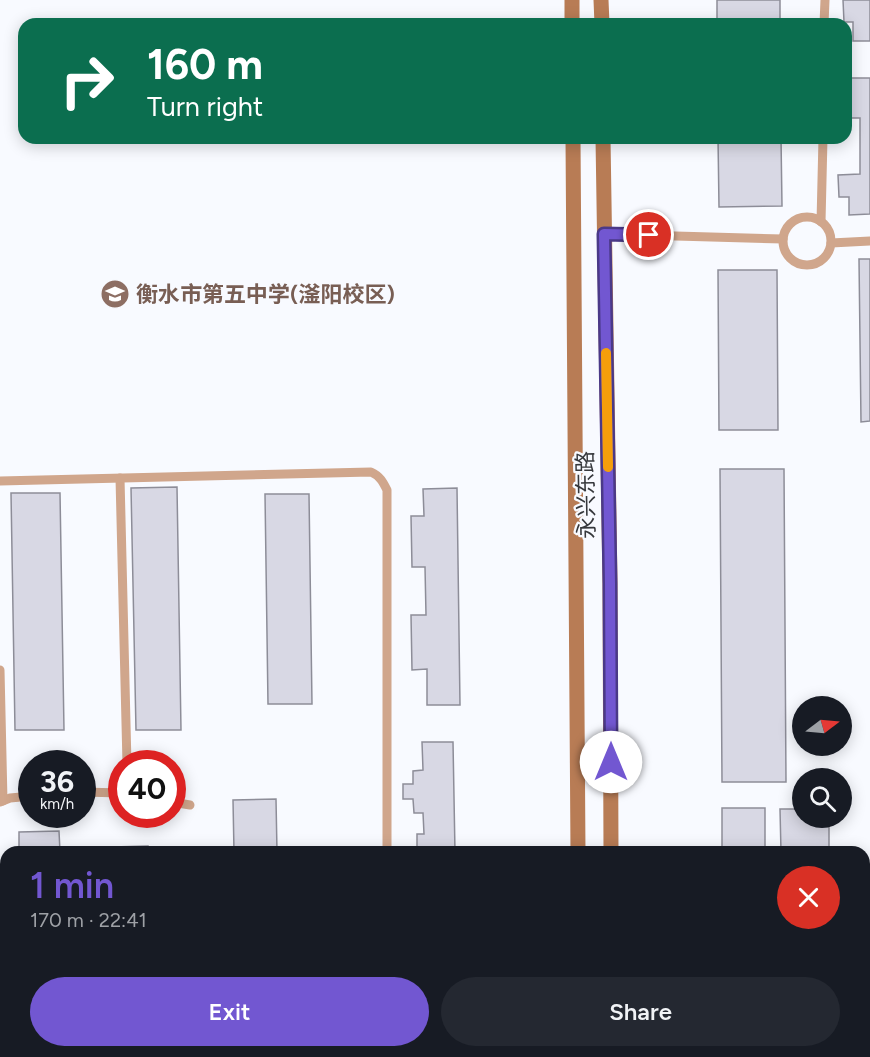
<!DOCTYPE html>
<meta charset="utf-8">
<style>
:root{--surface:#171b24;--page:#242831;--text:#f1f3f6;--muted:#9ea1a6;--accent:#7257d1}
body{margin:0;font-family:Figtree,"Noto Sans SC",sans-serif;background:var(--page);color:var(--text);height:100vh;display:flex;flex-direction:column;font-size:22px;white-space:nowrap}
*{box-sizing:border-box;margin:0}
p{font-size:20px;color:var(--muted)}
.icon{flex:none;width:33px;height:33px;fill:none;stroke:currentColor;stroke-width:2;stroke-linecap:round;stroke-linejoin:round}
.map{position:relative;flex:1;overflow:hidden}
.details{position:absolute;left:0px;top:846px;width:870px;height:212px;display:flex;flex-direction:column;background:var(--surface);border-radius:18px 18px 0 0;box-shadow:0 3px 15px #0003}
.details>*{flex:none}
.banner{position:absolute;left:18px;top:18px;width:834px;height:126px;border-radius:18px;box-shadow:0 3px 15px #0003;background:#0b6e4f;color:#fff;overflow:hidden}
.needle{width:39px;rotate:74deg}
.buttons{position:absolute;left:792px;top:696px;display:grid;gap:12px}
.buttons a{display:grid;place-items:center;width:60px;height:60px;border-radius:50%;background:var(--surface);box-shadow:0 3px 15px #0003;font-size:30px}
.speed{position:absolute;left:18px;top:750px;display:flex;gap:12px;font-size:30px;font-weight:700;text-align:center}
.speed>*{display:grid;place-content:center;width:78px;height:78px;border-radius:50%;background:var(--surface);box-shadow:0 3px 15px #0003;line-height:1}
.speed small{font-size:15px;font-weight:400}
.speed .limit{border:9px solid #d22;background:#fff;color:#111}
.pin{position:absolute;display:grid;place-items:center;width:51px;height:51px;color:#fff;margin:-26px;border:3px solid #fff;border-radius:50%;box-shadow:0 2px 6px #0007}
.me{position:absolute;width:66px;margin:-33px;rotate:0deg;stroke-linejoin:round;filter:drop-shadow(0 0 4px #0008)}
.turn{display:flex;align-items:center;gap:21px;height:126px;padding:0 30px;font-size:27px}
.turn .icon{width:78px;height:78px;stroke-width:2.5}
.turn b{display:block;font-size:42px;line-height:51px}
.round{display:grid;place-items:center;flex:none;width:63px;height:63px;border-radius:32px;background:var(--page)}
.headline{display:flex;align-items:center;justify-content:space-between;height:102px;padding:0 30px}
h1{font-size:36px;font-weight:600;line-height:45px;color:var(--accent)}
.button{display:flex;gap:12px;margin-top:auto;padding:12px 30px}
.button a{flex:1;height:69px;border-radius:36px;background:var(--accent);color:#fff;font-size:24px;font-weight:600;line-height:69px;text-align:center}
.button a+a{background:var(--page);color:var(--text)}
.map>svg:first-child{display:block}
.building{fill:#d8d8e4;stroke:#8d8d98;stroke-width:1.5}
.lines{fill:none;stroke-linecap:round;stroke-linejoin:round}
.lane{stroke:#d0a68c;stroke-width:9}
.secondary{stroke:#b87c55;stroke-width:15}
.route-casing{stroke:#4a3988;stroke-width:15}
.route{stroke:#7257d1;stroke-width:10}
.slow{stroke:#f59e0b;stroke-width:10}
.labels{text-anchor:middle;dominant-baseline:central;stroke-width:4.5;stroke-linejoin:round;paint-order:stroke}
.education-label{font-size:22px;font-weight:bold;fill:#785e54;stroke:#f8faff;text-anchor:start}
.street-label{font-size:22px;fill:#36383c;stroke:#f8faff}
</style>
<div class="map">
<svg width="870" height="1057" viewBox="0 0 870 1057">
<rect width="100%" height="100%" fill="#f8faff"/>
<!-- building -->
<g class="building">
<rect x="717" y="0" width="63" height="24"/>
<polygon points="843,0 870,0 870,41 853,41 853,22 844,22"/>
<polygon points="848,78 870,78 870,214 849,215 849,197 839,197 838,175 860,174 860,118 846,118 846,100 848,100"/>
<polygon points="718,138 781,138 782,206 719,207"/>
<polygon points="859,259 870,259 870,421 861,422"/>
<polygon points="718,270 777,270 778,430 719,430"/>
<polygon points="720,469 784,469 786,782 722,782"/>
<polygon points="177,487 181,730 136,730 131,488"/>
<polygon points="457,488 460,705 427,705 427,669 412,670 411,615 426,615 425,567 412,567 411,516 424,516 423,489"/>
<polygon points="11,493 60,493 64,730 15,730"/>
<polygon points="265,494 309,494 312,704 268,704"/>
<polygon points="422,742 453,742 455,852 405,852 405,850 417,850 417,834 424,834 423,813 414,813 413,799 403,799 403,784 413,784 413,771 423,770"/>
<polygon points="276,799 277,852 234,852 233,800"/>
<rect x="722" y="808" width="43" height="44"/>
<polygon points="780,809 802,809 802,818 829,818 829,852 781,852"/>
<polygon points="59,831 60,852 19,852 19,832"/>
<polygon points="148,846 148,852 113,852 113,847"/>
</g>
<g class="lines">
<!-- lane -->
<g class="lane">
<polyline points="824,24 825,0"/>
<circle cx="807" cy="241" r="24"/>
<polyline points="821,222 823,138"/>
<polyline points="605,234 783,239"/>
<polyline points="831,243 870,241"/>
<polyline points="120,478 127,764"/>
<path d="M 0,481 L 371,472 C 380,476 383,482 387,490 L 387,852"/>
<polyline points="0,670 3,801"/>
<polyline points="82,792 122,793"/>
<polyline points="0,802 10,798 32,796"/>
<polyline points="172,802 190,805"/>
<polyline points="864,1042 870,1042"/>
<polyline points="377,1057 514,1052"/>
</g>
<!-- secondary -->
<g class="secondary">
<polyline points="572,0 572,24"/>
<polyline points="601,0 602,24"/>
<polyline points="573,138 578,852"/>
<polyline points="603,138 610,583 611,852"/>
<polyline points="580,1052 580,1057"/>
<polyline points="613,1052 613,1057"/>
</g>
</g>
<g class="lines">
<!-- route casing -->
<g class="route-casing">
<polyline id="route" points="611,762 610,583 604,234 649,235"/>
</g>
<!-- route -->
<use href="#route" class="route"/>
<!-- slow -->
<polyline class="slow" points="606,353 608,467"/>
</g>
<!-- icons -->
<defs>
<g id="school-disc" transform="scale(1.5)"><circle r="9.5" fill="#8d6e63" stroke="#f8faff"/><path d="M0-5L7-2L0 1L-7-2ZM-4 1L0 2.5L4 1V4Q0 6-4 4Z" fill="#fff"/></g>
</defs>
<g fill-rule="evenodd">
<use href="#school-disc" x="115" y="294"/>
</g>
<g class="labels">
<!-- education labels -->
<g class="education-label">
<text x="136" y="294">衡水市第五中学(滏阳校区)</text>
</g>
<!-- street labels -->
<g class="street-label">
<text transform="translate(586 495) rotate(-91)">永兴东路</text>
</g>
</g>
</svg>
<div class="buttons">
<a><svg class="needle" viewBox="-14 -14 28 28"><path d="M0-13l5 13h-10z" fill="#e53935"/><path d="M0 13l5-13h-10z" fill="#9ea1a6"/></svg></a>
<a><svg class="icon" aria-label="search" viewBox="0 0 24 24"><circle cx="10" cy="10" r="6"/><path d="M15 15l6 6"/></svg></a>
</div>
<div class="speed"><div>36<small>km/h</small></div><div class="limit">40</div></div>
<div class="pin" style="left:649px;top:235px;background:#d93025"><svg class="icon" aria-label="arrive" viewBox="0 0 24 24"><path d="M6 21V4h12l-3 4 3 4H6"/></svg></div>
<svg class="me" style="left:611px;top:762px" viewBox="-20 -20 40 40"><circle r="19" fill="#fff"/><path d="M0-13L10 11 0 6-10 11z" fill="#7257d1"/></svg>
<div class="banner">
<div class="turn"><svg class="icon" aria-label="right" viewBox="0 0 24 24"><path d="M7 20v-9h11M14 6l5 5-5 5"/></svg><div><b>160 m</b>Turn right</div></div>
</div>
<section class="details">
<div class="headline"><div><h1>1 min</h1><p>170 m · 22:41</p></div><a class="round" style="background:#d93025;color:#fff"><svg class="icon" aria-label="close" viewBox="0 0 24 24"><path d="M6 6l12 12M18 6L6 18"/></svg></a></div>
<div class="button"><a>Exit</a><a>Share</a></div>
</section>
</div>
